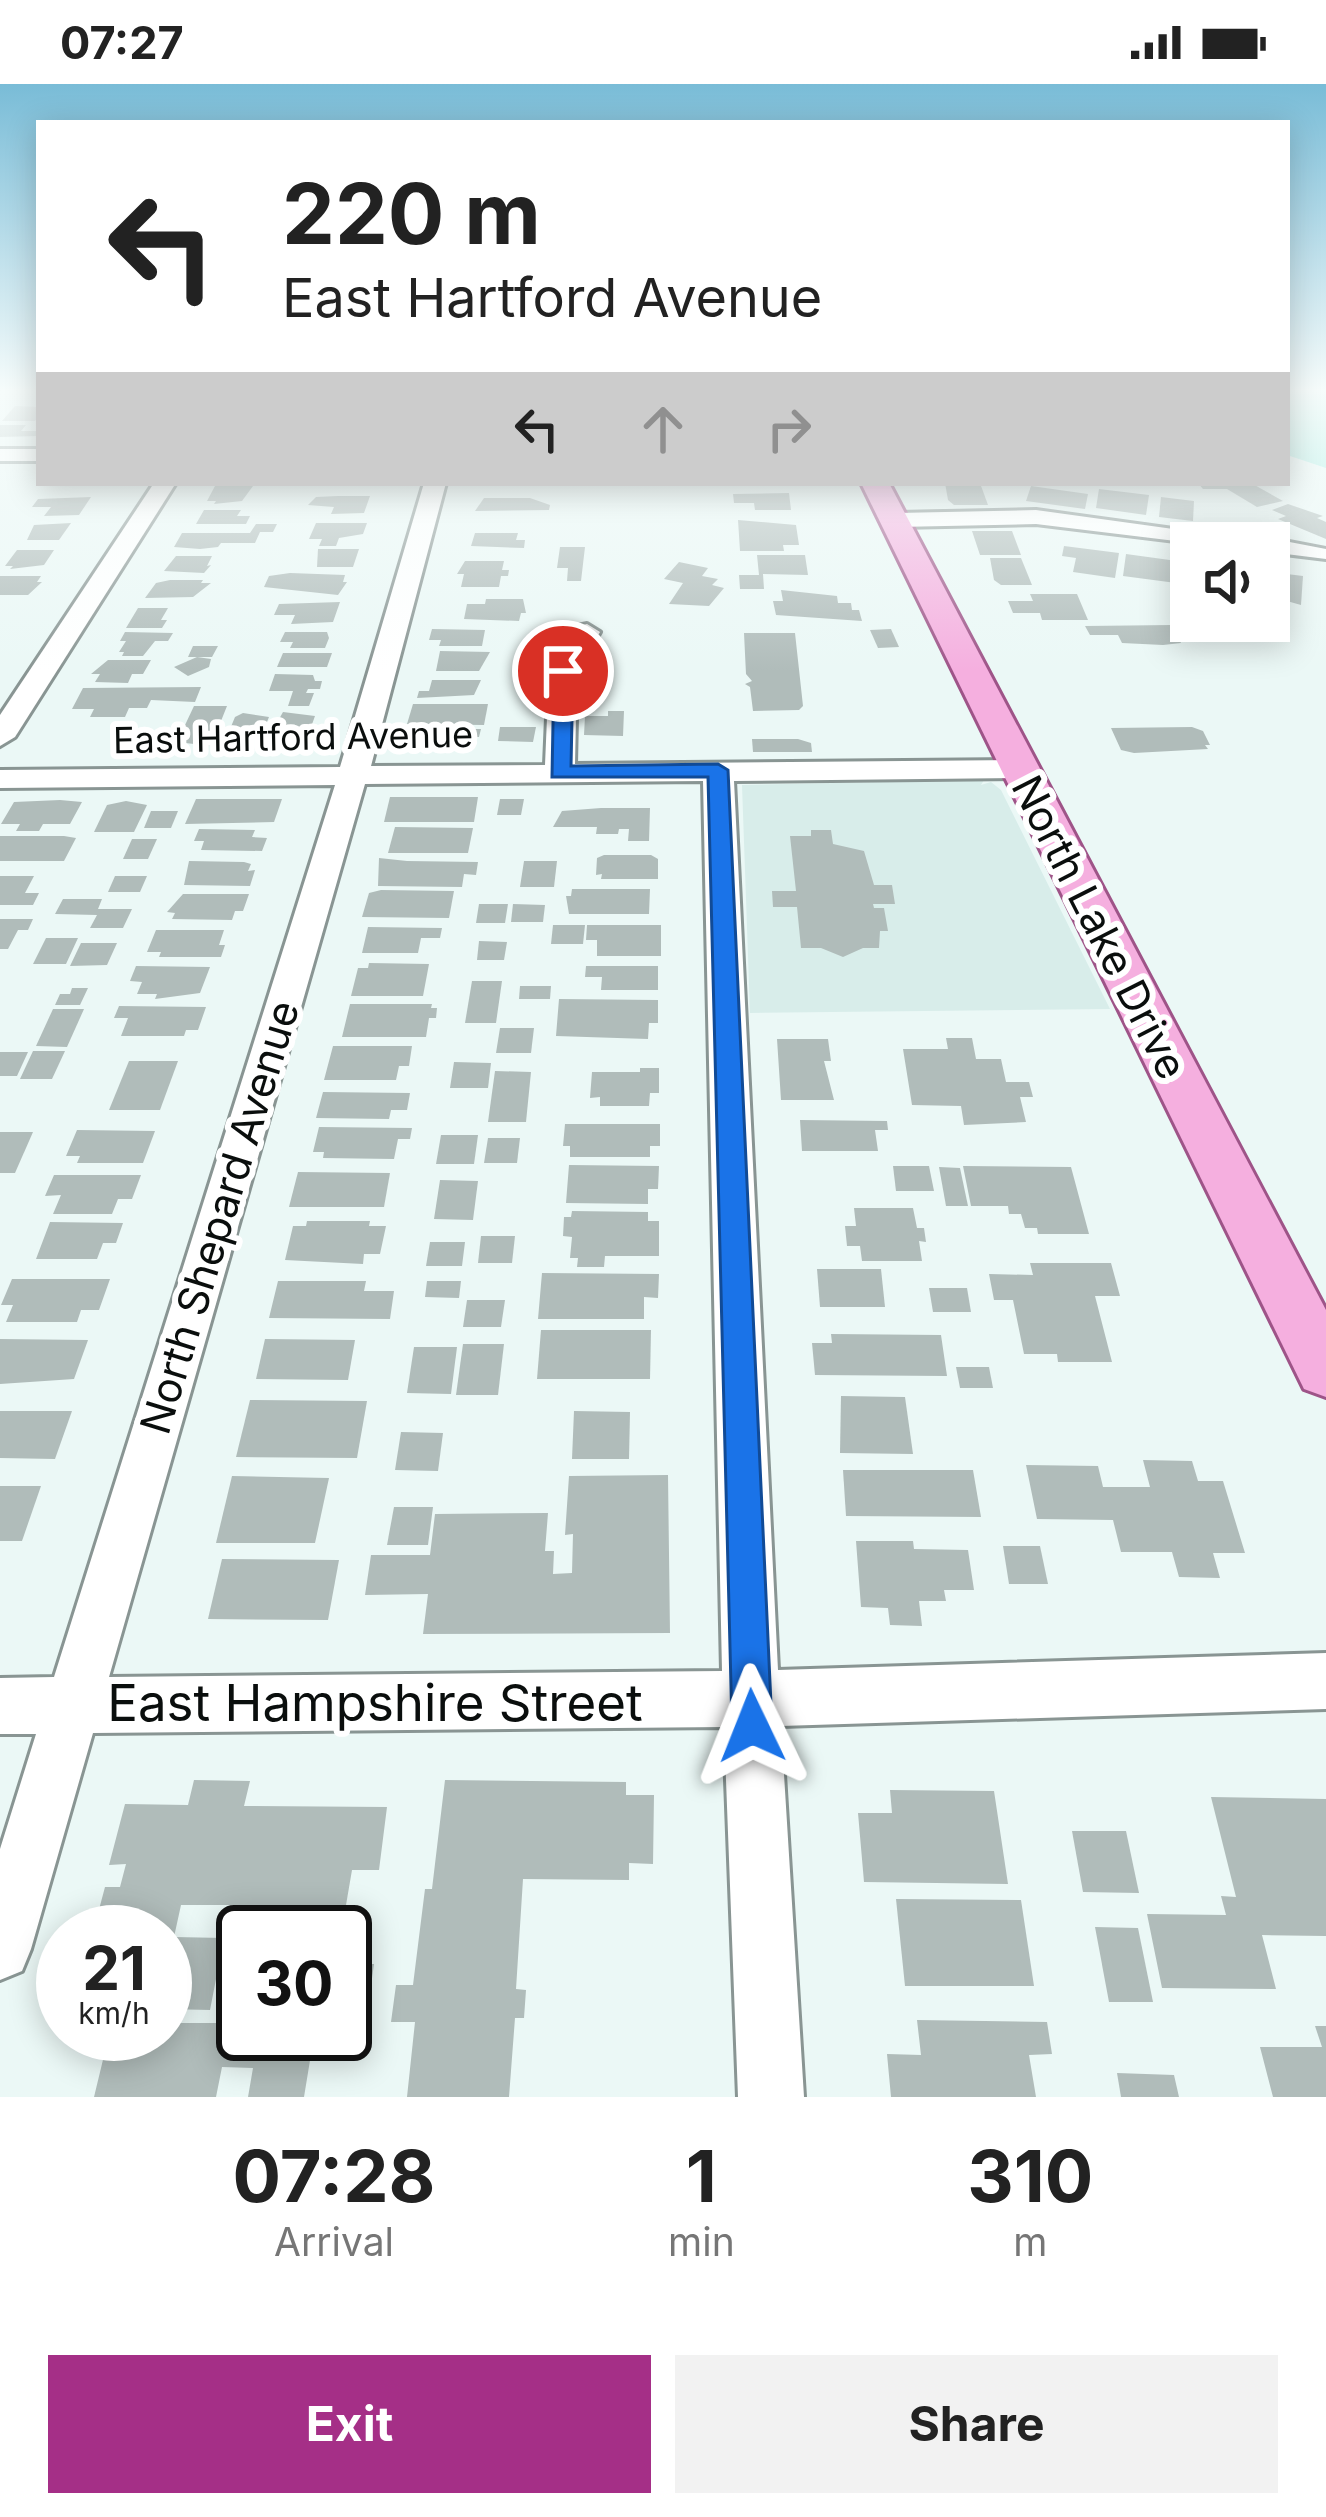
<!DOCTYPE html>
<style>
:root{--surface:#fff;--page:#f2f2f2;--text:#222;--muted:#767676;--accent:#a52f87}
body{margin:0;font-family:Inter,sans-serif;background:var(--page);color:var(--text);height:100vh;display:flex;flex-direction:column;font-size:45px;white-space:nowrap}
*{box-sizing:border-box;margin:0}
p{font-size:39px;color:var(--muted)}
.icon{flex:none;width:66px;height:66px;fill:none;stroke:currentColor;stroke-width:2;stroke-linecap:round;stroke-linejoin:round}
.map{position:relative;height:2013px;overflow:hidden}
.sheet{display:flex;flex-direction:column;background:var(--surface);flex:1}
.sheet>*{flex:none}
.banner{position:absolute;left:36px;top:36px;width:1254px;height:366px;border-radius:0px;box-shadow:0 6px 30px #0003;background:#fff;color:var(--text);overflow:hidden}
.controls{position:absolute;left:1170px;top:438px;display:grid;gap:24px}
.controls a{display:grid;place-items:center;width:120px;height:120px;border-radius:0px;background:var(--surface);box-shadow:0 6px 30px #0003;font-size:60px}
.speed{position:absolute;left:36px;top:1821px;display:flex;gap:24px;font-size:60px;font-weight:700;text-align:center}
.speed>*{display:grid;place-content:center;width:156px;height:156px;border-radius:50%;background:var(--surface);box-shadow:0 6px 30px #0003;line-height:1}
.speed small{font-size:30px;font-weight:400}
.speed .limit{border:6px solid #111;border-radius:18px;background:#fff;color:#111}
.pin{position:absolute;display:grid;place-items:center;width:102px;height:102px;color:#fff;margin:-51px;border:6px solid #fff;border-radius:50%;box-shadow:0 3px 12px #0007}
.me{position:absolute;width:132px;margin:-66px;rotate:358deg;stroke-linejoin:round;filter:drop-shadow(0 0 9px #0008)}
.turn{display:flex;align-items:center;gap:42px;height:252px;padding:0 48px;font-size:54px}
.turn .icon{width:156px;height:156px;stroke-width:2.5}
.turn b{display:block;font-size:84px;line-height:102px}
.lanes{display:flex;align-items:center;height:114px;padding:0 48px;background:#0003;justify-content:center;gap:60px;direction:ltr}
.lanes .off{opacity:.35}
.eta{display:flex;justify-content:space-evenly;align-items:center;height:204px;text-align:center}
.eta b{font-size:72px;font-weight:700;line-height:84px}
.primary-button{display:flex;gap:24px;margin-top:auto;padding:24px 48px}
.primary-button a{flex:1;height:138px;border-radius:0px;background:var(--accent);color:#fff;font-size:48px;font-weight:700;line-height:138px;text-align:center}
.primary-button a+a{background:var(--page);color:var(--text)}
.status{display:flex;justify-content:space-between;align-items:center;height:84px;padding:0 60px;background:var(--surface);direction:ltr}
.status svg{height:33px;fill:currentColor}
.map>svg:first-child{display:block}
.built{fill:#d8edea}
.green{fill:#9dece1}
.building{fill:#b0bcba}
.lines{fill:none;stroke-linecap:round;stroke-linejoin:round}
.minor-casing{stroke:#899593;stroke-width:6}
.major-casing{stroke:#9e5488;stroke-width:6}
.minor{fill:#fff;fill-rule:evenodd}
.major{fill:#f5afdf;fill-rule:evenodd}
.route{fill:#1a73e8;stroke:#114b97;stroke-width:3}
.labels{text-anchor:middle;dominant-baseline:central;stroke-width:12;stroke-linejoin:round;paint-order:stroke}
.far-street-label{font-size:36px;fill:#0a0e0d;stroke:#fff}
.street-label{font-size:42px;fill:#0a0e0d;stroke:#fff}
.near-street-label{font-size:51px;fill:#0a0e0d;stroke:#fff}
</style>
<div class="status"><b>07:27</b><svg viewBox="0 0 49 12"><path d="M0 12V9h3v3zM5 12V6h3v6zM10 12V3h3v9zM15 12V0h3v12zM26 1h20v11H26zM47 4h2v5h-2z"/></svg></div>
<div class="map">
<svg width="1326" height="2013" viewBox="0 0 1326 2013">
<rect width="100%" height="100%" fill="#ebf8f6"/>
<!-- built -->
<polygon class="built" points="984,696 981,701 991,698 1001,706 1110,925 750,929 742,701"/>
<!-- green -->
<polygon class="green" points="1287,306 1326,306 1326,384 1287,371"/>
<!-- building -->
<g class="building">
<polygon points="15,322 39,323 39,332 35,337 2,337"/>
<polygon points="0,341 26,341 21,347 39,347 39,352 0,353"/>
<polygon points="945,399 980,399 988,421 954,421 948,416"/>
<polygon points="1198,399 1251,399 1283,417 1257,423 1227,405 1203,405"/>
<polygon points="215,402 253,402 242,417 214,420 216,417 207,417"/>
<polygon points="1031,402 1088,410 1085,425 1026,417"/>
<polygon points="1099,405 1149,411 1146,431 1096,424"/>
<polygon points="789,409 791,426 755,426 754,419 734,419 733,410"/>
<polygon points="338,412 370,412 364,429 331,430 334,423 308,421 316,413"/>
<polygon points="91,413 79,431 44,432 51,423 32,423 38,415"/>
<polygon points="1161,413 1194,417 1193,437 1159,433"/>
<polygon points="484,414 530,414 550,421 549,426 475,427"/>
<polygon points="1288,420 1323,432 1317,434 1326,438 1326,455 1278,435 1286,432 1272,426"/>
<polygon points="204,426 241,426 237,432 250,432 246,440 196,440"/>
<polygon points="738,436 796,441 799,461 783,461 784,467 740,467"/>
<polygon points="71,439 59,456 27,456 34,441"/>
<polygon points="316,439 367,439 363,450 339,454 336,462 319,462 322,455 309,455"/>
<polygon points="256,440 277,440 273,448 260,448 255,459 221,459 218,463 200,465 174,463 182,449 250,449"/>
<polygon points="972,447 1012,447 1021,471 980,471"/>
<polygon points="475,449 518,449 516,456 525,456 524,464 471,462"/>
<polygon points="1064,462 1119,469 1115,494 1073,488 1076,474 1062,472"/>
<polygon points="560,463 585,463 581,497 567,497 568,484 557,484"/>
<polygon points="318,465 359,465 353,483 317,483"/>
<polygon points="17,466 54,466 44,481 10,485 13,482 5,482"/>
<polygon points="1126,470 1177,477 1176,499 1123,492"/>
<polygon points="757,471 805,471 808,491 763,490 764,505 740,505 739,491 759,491"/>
<polygon points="176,472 212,472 207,482 211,481 204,489 164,487"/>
<polygon points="990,474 1021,474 1032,501 1001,501 994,496"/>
<polygon points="465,477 504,477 502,486 509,486 508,492 501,492 499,503 461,503 464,490 457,490"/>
<polygon points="679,478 708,484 702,492 718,495 712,501 724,504 709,522 669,520 683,499 664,495"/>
<polygon points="1271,488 1303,492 1301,521 1269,512"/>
<polygon points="290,489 345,491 343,498 347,498 338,511 264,503 269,492"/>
<polygon points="0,492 41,492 37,498 42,498 28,511 0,511"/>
<polygon points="170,496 203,496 201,499 211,499 193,513 145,514 156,499"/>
<polygon points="781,506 837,512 838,519 851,519 852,526 859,526 862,537 776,531 773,517 783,517"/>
<polygon points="1030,510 1077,510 1088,536 1042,536 1040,529 1013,529 1008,517 1033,517"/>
<polygon points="486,515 523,515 526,529 521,529 519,537 464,535 467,520 485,520"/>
<polygon points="340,518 333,538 291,540 295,531 274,531 279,520"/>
<polygon points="138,524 168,524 161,536 167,536 162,544 126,544"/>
<polygon points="1259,540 1268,553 1179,555 1181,559 1163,561 1122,559 1118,551 1090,551 1085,542"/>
<polygon points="432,545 485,546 482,562 439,562 441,556 429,556"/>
<polygon points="891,545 899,563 878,564 870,546"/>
<polygon points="125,548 173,549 168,557 155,557 143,572 122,572 124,568 119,568 126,557 120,557"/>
<polygon points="285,548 327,548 329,554 325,564 290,564 293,558 280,558"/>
<polygon points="744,549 795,549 803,622 799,626 753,627 750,603 745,600 752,597 746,590"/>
<polygon points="193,562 218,562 212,573 197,573 211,575 209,583 188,592 174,583 197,573 188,573"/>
<polygon points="440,567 490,568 479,587 436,587"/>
<polygon points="283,569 332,569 327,583 277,583"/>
<polygon points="520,574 544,574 542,593 518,593"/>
<polygon points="108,576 151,576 143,590 132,590 128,599 95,598 100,590 91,590"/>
<polygon points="275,590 313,591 315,597 322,597 320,605 308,605 306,609 314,609 309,622 288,622 293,607 269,607"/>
<polygon points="432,596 481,596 474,611 417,614 419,607 429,607"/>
<polygon points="201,603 195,618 151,616 147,624 129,624 125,633 90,633 94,625 72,625 83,604"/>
<polygon points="413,620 488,620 484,641 407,640"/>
<polygon points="194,622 227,622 211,662 177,658"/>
<polygon points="608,627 624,627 623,652 584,651 585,632 608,632"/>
<polygon points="283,628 315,632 306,657 268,655"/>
<polygon points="243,629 269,633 260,655 247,655 244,662 223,662 235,633"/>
<polygon points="500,643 536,643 533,658 498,657"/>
<polygon points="1192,643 1203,647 1210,661 1205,661 1208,665 1134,669 1121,666 1111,644"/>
<polygon points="419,645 481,645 479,653 461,653 459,663 450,666 406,660 409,648"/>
<polygon points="752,655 798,655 811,659 812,668 753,668"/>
<polygon points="390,713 478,713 474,738 384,738"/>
<polygon points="196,715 282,715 274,738 185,740"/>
<polygon points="500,715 524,715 521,731 497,731"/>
<polygon points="60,716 82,718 70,740 43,740 39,747 16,747 20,740 1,740 14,718"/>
<polygon points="126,717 147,721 134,748 94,748 107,721"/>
<polygon points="601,724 650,724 649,757 628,757 629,745 619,745 618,750 596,750 597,743 553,743 562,727"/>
<polygon points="151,727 178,727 171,744 144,744"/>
<polygon points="395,743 473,744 468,769 388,769"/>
<polygon points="199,745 255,746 252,753 267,754 262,767 201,766 204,757 194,757"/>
<polygon points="811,746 831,746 833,760 864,767 874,801 892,801 895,820 873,820 874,824 884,824 888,847 880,847 879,864 863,864 843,873 821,864 801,864 797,823 773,823 772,807 796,807 790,752 811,752"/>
<polygon points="0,752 64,752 76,754 64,777 0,777"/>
<polygon points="132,755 157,755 148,775 123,775"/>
<polygon points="604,771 651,771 658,775 658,795 601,795 602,790 596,791 597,774"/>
<polygon points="379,774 407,777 478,778 476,791 464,790 462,803 378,802"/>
<polygon points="189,777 244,778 251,780 248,787 255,786 250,802 184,801"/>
<polygon points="524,777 557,777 554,803 520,803"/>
<polygon points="0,792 34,792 25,809 39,809 33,821 0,821"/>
<polygon points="115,792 147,792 140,808 108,808"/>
<polygon points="572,805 650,805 649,830 569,830 566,812 571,812"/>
<polygon points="381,806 454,807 449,834 362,833 369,809"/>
<polygon points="183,810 249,810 243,827 235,827 232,836 172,835 175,829 167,828"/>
<polygon points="63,815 102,815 98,825 132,825 123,844 90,844 97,831 55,830"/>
<polygon points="479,820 508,820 505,839 476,839"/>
<polygon points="513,820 545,821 543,838 511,838"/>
<polygon points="0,835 33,835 28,846 18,846 8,865 0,865"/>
<polygon points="553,841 585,841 583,860 551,860"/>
<polygon points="587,841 661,841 661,872 597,872 597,856 586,856"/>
<polygon points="368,843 442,844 440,854 421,854 418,869 362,869"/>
<polygon points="156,846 224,846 219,861 225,861 221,873 159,873 161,868 147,868"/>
<polygon points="46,854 78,854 66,880 33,880"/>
<polygon points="479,857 507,858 504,876 477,876"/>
<polygon points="81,859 117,859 107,881 70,882"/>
<polygon points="369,879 429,880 423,912 351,912 358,884 368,884"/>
<polygon points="136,882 210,883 200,909 155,915 157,910 137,910 142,898 130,897"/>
<polygon points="586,882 658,882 658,906 601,906 602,893 585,893"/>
<polygon points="472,897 502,897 496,939 465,939"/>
<polygon points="520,902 551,902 550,915 519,915"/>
<polygon points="72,904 88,904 80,921 55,921 60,910 70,910"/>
<polygon points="559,915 658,916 658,939 649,939 648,955 556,952"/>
<polygon points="350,920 432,920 431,924 437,924 436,934 429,934 426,953 342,953"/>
<polygon points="119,922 206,923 198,946 186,946 184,952 121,952 128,934 114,934"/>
<polygon points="53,925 84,925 67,963 36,962"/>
<polygon points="500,944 534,944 531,969 496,969"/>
<polygon points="946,954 972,954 976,975 1001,975 1006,998 1029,998 1033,1013 1020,1013 1026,1038 964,1041 961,1022 912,1021 903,965 948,965"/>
<polygon points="777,955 828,955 831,977 824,977 834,1016 781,1016"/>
<polygon points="333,962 412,962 409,982 399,982 396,996 324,996"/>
<polygon points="33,967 65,967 52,995 20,995"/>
<polygon points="0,968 28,968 17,992 0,992"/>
<polygon points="129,977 178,977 160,1026 109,1026"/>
<polygon points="454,978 491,979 488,1004 450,1004"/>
<polygon points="640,984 659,984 659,1009 650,1009 649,1022 600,1022 600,1013 590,1014 592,988 640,988"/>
<polygon points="495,987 531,988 526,1038 488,1038"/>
<polygon points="323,1008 410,1009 407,1026 391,1026 389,1035 316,1034"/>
<polygon points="800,1036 887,1037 888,1046 875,1046 878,1067 802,1067"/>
<polygon points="565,1040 660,1040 660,1062 650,1062 650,1073 570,1073 570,1062 563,1062"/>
<polygon points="319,1043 412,1044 410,1055 398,1055 394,1075 323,1074 324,1068 313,1068"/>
<polygon points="77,1046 155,1047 143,1079 77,1079 80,1072 66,1072"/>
<polygon points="0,1048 33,1048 15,1089 0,1089"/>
<polygon points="441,1051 478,1051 474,1080 436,1080"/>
<polygon points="488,1054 520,1054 517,1079 484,1079"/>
<polygon points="569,1081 659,1082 658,1105 648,1105 648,1120 566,1119"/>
<polygon points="893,1082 929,1082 934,1107 896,1107"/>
<polygon points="963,1082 1071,1083 1089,1150 1038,1150 1037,1144 1025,1144 1021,1130 1009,1130 1008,1122 971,1122"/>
<polygon points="939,1083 960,1084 968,1122 946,1122"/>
<polygon points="298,1088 390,1089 384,1123 289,1123"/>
<polygon points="54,1091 141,1091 132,1115 118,1115 112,1130 53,1130 61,1111 45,1112"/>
<polygon points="440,1096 478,1097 473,1136 434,1135"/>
<polygon points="854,1124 913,1124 917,1144 924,1144 926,1158 919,1157 922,1177 862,1177 860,1162 847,1162 845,1142 856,1142"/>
<polygon points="572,1127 648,1128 648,1137 659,1137 659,1172 605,1172 604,1183 577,1183 578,1174 570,1174 572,1153 563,1152 564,1133 571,1133"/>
<polygon points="307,1137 370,1137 369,1142 386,1142 380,1170 364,1170 363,1180 285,1176 293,1142 306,1142"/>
<polygon points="50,1138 123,1139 116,1159 103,1159 97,1175 36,1175"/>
<polygon points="481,1152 515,1152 512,1179 478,1179"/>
<polygon points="430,1158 465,1158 462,1182 426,1182"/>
<polygon points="1030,1179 1111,1179 1120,1212 1095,1212 1112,1278 1058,1278 1057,1270 1024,1270 1013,1216 994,1216 989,1190 1033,1191"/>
<polygon points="817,1185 881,1185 885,1223 820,1223"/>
<polygon points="542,1189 659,1190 658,1214 644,1213 644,1235 538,1235"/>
<polygon points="12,1195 110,1195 99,1226 81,1226 77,1238 6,1238 13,1221 1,1221"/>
<polygon points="278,1197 366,1197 364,1207 394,1207 390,1235 269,1234"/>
<polygon points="427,1197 461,1197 459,1214 425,1213"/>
<polygon points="929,1204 967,1204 971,1228 933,1228"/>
<polygon points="467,1216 505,1216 501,1243 463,1243"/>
<polygon points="541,1246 651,1246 650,1295 537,1295"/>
<polygon points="831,1250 941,1251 947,1292 815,1291 812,1259 832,1259"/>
<polygon points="0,1255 88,1256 74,1295 0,1300"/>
<polygon points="265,1255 355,1256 348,1296 256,1295"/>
<polygon points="463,1260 504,1260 498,1311 456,1311"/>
<polygon points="414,1263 457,1263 451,1310 407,1309"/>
<polygon points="956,1283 989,1283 993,1304 960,1304"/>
<polygon points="841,1312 905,1313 913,1370 840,1369"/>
<polygon points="250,1316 367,1317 357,1374 236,1373"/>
<polygon points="0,1327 72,1327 55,1375 0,1374"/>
<polygon points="574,1327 630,1328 629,1375 572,1375"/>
<polygon points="401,1348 443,1349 438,1387 395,1386"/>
<polygon points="1143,1376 1192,1377 1198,1397 1223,1397 1245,1469 1213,1469 1220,1494 1179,1493 1172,1468 1121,1468 1113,1436 1037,1435 1026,1381 1098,1382 1103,1403 1150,1403"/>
<polygon points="843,1386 973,1386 981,1433 846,1432"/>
<polygon points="668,1391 670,1549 423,1550 428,1510 365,1511 371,1471 430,1471 435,1430 548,1429 545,1467 554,1467 553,1490 572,1489 573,1450 565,1451 569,1392"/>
<polygon points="232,1392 329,1394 315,1459 216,1459"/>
<polygon points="0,1402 41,1402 22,1457 0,1457"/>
<polygon points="394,1423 433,1423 428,1461 387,1461"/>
<polygon points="856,1457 913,1457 914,1465 968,1466 974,1506 944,1506 946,1517 919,1517 922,1542 890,1541 888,1524 861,1523"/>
<polygon points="1003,1462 1040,1462 1048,1500 1009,1500"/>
<polygon points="222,1475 339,1476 328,1536 208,1535"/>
<polygon points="194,1696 250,1697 244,1722 387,1723 379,1786 352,1786 346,1821 181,1821 174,1853 224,1854 210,1926 165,1925 165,1848 93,1848 105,1803 120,1803 126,1780 109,1781 125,1720 188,1721"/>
<polygon points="445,1696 626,1698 626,1711 654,1711 653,1780 629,1779 629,1796 523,1795 516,1905 526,1906 524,1934 515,1934 509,2013 407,2013 415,1938 391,1938 396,1901 413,1901 425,1805 432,1805"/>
<polygon points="890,1706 994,1707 1008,1800 864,1798 858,1729 892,1729"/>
<polygon points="1211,1713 1326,1715 1326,1852 1262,1851 1276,1905 1162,1904 1147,1830 1226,1831 1221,1812 1236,1813"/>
<polygon points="1072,1747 1126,1747 1139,1809 1083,1808"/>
<polygon points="896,1815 1021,1816 1034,1902 905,1902"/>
<polygon points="1095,1843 1138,1844 1153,1918 1109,1918"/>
<polygon points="345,1880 374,1880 366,1937 345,1937"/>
<polygon points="917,1936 1047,1938 1052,1970 1029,1971 1036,2013 891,2013 887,1970 921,1971"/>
<polygon points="165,1939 219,1939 217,1950 314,1952 304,2013 248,2013 253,1984 222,1983 216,2013 94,2013 108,1955 165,1950"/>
<polygon points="1315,1942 1326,1942 1326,2013 1273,2013 1260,1963 1322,1963"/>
<polygon points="1117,1989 1174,1991 1179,2013 1121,2013"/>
</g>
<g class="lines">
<!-- minor casing -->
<g class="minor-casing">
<g id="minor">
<rect x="0" y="365" width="39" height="12"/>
<polygon points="154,399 176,399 15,653 0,662 0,631"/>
<path d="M 424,399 L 446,399 L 371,682 L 545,681 L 549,587 L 578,542 L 587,540 L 600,548 L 577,587 L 575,680 L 1018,676 L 1033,685 L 1018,694 L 734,697 L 778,1586 L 1326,1569 L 1326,1625 L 781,1642 L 804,2013 L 738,2013 L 724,1643 L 93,1649 L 31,1865 L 22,1887 L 0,1896 L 0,1765 L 36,1650 L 0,1650 L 0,1594 L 54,1593 L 335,701 L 0,704 L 0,686 L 340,683 ZM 703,697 L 722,1587 L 109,1593 L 365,700 Z"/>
<polygon points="1036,426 1260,457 1269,454 1326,465 1326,475 1269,468 1269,459 1192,459 1036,440 897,443 885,436 897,429"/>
</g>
</g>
<!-- major casing -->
<g class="major-casing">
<polygon id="major" points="861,399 889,399 1326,1226 1326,1313 1304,1305"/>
</g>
<!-- minor -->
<use href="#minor" class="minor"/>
<!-- major -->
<use href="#major" class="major"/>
</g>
<!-- sky -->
<linearGradient id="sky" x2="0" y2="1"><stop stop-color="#79bcd7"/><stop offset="0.52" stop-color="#f6fcfb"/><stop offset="1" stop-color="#f6fcfb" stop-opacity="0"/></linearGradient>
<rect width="1326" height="588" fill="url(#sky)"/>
<!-- route -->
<polygon class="route" points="563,582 573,587 571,682 718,680 728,686 772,1642 766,1656 752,1662 738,1656 732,1642 708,693 552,693 554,587"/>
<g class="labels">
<!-- far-street labels -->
<g class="far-street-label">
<text transform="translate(293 653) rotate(-1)">East Hartford Avenue</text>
</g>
<!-- street labels -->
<g class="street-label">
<text transform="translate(1100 843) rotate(63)">North Lake Drive</text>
<text transform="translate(219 1133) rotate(-73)">North Shepard Avenue</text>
</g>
<!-- near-street labels -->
<g class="near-street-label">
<text x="375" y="1618">East Hampshire Street</text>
</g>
</g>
</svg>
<div class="controls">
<a><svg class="icon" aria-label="sound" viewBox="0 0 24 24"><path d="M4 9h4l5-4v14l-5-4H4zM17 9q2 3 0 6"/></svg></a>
</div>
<div class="speed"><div>21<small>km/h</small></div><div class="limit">30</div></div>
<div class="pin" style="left:563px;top:587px;background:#d93025"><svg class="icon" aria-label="arrive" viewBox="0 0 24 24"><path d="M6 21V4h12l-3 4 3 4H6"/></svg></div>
<svg class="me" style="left:752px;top:1642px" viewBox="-20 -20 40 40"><path d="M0-17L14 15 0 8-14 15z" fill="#1a73e8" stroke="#fff" stroke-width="4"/></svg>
<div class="banner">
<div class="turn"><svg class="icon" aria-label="left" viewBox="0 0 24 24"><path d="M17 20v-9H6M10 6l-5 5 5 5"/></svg><div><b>220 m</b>East Hartford Avenue</div></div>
<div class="lanes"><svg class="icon" aria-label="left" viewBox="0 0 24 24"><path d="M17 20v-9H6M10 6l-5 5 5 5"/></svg><svg class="icon off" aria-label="ahead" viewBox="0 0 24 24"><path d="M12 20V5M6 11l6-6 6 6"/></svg><svg class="icon off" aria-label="right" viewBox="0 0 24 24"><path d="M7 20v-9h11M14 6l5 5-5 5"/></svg></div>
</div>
</div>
<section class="sheet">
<div class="eta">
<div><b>07:28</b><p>Arrival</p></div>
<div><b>1</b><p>min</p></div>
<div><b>310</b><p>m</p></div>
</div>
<div class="primary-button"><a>Exit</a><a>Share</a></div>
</section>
